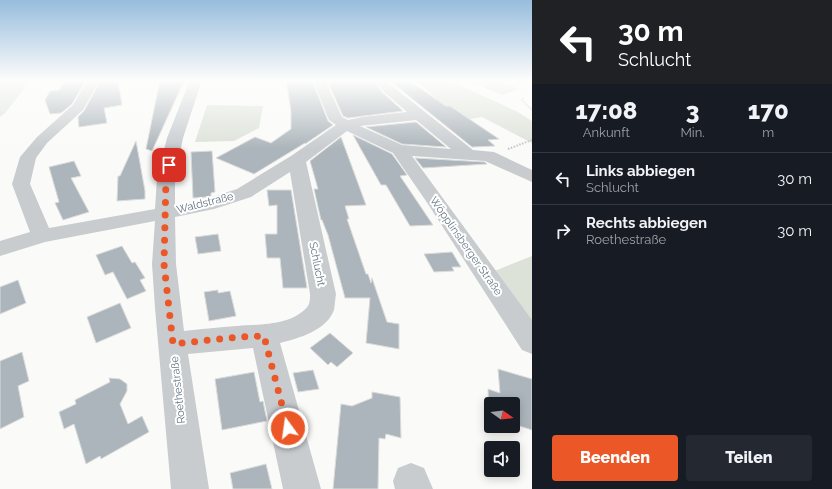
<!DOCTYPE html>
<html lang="de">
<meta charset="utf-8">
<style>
:root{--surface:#171b24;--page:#242831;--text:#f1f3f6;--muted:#9ea1a6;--line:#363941;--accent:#eb5727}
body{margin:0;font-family:Raleway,sans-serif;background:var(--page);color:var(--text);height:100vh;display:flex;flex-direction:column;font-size:15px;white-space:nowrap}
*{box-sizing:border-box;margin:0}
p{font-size:13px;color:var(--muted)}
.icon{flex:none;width:22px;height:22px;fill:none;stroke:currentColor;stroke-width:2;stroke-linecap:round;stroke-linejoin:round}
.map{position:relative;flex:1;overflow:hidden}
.panel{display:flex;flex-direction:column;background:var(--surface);width:300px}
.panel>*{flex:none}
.hud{background:#202124;color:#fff;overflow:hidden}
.needle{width:26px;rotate:104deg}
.tools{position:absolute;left:484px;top:397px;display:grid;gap:8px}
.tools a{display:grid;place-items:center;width:36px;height:36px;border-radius:4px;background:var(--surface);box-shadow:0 2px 10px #0003;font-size:20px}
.pin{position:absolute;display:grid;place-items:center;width:34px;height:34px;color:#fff;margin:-17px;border-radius:8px;box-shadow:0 2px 6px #0006}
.me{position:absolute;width:44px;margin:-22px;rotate:346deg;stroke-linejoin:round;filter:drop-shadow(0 0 3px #0008)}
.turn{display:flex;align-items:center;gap:14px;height:84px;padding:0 20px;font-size:18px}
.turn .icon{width:52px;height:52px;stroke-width:2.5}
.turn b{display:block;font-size:28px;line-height:34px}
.eta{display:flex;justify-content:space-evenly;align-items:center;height:68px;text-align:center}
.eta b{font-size:24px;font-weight:800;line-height:28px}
.primary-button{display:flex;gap:8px;margin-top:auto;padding:8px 20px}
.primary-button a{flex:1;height:46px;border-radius:4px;background:var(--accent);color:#fff;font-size:16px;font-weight:800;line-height:46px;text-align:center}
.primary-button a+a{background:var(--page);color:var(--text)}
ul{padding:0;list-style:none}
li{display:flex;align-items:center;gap:12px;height:52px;padding:0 20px;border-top:1px solid var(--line)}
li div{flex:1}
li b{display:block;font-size:15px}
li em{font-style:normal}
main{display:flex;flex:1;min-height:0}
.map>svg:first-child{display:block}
.green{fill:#dce2d8}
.building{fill:#acb5bb;stroke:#dcdcda}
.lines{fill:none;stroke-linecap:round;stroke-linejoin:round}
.path-far1{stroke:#c1c4c6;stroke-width:1.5;stroke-dasharray:1 1;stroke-linecap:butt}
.path{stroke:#c1c4c6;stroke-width:2;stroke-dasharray:1.5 1.5;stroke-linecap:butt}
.minor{fill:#c8cccf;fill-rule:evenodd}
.route{stroke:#eb5727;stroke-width:7;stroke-dasharray:0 12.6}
.labels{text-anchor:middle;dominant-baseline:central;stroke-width:4;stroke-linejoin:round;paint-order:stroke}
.street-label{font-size:11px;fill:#647584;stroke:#fff}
</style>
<main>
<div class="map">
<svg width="532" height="489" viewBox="0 0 532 489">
<rect width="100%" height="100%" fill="#fafaf8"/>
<!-- green -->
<g class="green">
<polygon points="0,80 31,80 5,113 0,117"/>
<polygon points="414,80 448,80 518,112 532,121 532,143 482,117 459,121 424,87"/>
<polygon points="465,80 497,80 519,89 502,95"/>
<polygon points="207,105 263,106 259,128 234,141 195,142"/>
<polygon points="532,256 532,327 492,272"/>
</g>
<!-- building -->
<g class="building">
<polygon points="66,80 86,80 72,104 61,113 50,114 45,100 50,91 59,90"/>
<polygon points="101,80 118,80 122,105 104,108 107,123 79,127 78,117 84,111"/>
<polygon points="160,80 184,81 152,151 146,149"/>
<polygon points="286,80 312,80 328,121 333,125 305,144 305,143 254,174 216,158 255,137 271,143 291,129 291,111"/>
<polygon points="327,80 374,80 382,92 403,111 348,118 343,116"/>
<polygon points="389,80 408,80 446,106 450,106 499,139 488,140 495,146 472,147"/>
<polygon points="416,122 446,147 402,144 366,127"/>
<polygon points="353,135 392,154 407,175 400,176 433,225 410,226 386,185 381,185"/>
<polygon points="341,137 366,205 345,206 349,219 347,219 366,274 368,274 371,283 372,278 387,322 399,324 399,349 366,343 370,298 345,298 328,235 322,220 321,220 314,189 318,189 310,161"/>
<polygon points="136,141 145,191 145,199 117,201 118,176 120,176"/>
<polygon points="212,151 215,192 211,193 211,196 207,197 193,198 191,152"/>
<polygon points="415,158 485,162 487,164 423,168"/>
<polygon points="74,161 81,176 71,178 89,212 63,220 55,203 59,202 49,167"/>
<polygon points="267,190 291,190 307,288 283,288 280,258 267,258 265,234 277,234 277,205 269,206"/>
<polygon points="218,234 221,251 198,254 195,237"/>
<polygon points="122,246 132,263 135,262 145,278 140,280 146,291 127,299 113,272 105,275 96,255"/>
<polygon points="452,252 461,267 452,267 454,271 434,272 424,254"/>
<polygon points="18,280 26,303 0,314 0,287"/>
<polygon points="218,290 218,293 230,291 236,316 209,321 204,292"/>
<polygon points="120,303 131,328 96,343 87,317"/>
<polygon points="330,333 353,353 337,367 331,362 328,365 310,348"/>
<polygon points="22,352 29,381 18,386 24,417 0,429 0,361"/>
<polygon points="498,369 532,379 532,430 513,424 513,404 491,404 491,418 489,417 488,389 500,393"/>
<polygon points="313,370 319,389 298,392 293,373"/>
<polygon points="254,372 260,402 263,401 267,421 222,430 215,379"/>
<polygon points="109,378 120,379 127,384 127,391 120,404 128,424 142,416 149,432 101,459 100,456 86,464 74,424 64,429 59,412 76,404 75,400 110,382"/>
<polygon points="372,392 400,397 401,438 386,434 385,439 379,438 378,489 333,489 341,404 352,406 372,398"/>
<polygon points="266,464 272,489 233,489 230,473"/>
</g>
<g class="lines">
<!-- path-far1 -->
<polyline class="path-far1" points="524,98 522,100 532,110"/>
<!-- path -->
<polyline class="path" points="508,149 532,140"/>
<!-- minor -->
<g class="minor">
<path d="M 88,80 L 100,80 L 83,110 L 47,143 L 36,158 L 30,184 L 49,228 L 155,209 L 157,178 L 167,138 L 190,80 L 202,80 L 183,138 L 175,178 L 175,205 L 203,200 L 237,189 L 291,156 L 336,125 L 329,120 L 313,80 L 325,80 L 342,117 L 348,120 L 363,117 L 407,112 L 383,91 L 375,80 L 387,80 L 391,85 L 473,150 L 494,152 L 532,170 L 532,182 L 485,161 L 412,156 L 532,320 L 532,354 L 522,350 L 428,204 L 393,153 L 347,131 L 306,162 L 336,294 C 335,299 335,305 334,310 C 326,331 299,338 280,343 L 321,489 L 283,489 L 253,348 L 188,354 L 209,489 L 171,489 L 155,308 L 152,264 L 155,221 L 45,242 L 0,256 L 0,241 L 30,232 L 12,184 L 20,157 L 37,137 L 73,105 ZM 416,120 L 451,149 L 402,145 L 360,126 ZM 290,172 L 310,294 C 310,298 310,303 308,306 C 292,326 260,324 237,326 C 220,327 202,329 184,331 L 176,264 L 175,217 L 214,209 L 251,197 Z"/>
<polygon points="411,463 424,468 433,489 395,489 393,481 398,468"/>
</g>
</g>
<!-- sky -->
<linearGradient id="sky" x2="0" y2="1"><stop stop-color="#97bddd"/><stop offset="0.54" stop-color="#fdfdfc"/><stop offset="1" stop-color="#fdfdfc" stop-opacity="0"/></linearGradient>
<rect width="532" height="149" fill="url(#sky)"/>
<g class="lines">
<!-- route -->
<polyline class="route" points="169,165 166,178 164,264 173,344 238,337 264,336 288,428"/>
</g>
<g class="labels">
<!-- street labels -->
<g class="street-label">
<text transform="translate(205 203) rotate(-14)">Waldstraße</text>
<text transform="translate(466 246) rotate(55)">Wöpplinsberger Straße</text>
<text transform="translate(317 264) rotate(79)">Schlucht</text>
<text transform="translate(178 390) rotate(-96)">Roethestraße</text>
</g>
</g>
</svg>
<div class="tools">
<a><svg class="needle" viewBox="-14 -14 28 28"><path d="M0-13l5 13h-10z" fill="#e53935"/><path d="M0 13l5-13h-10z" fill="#9ea1a6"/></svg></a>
<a><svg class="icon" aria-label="sound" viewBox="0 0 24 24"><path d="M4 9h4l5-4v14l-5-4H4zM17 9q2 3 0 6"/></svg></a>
</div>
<div class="pin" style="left:169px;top:165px;background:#d93025"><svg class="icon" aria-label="arrive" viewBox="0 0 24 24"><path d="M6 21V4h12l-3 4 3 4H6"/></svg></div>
<svg class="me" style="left:288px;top:428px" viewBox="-20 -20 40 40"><circle r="17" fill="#eb5727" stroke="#fff" stroke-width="3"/><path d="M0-11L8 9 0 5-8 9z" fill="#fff"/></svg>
</div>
<section class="panel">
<div class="hud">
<div class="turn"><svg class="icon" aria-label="left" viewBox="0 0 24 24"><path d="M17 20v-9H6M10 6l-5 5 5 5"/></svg><div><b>30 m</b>Schlucht</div></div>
</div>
<div class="eta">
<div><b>17:08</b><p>Ankunft</p></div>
<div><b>3</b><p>Min.</p></div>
<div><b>170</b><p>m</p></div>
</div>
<ul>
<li><svg class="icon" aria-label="left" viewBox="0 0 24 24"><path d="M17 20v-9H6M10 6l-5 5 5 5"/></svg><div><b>Links abbiegen</b><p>Schlucht</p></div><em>30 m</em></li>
<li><svg class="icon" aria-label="right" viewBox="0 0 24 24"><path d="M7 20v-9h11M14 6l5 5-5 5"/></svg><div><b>Rechts abbiegen</b><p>Roethestraße</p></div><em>30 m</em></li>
</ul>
<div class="primary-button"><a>Beenden</a><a>Teilen</a></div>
</section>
</main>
